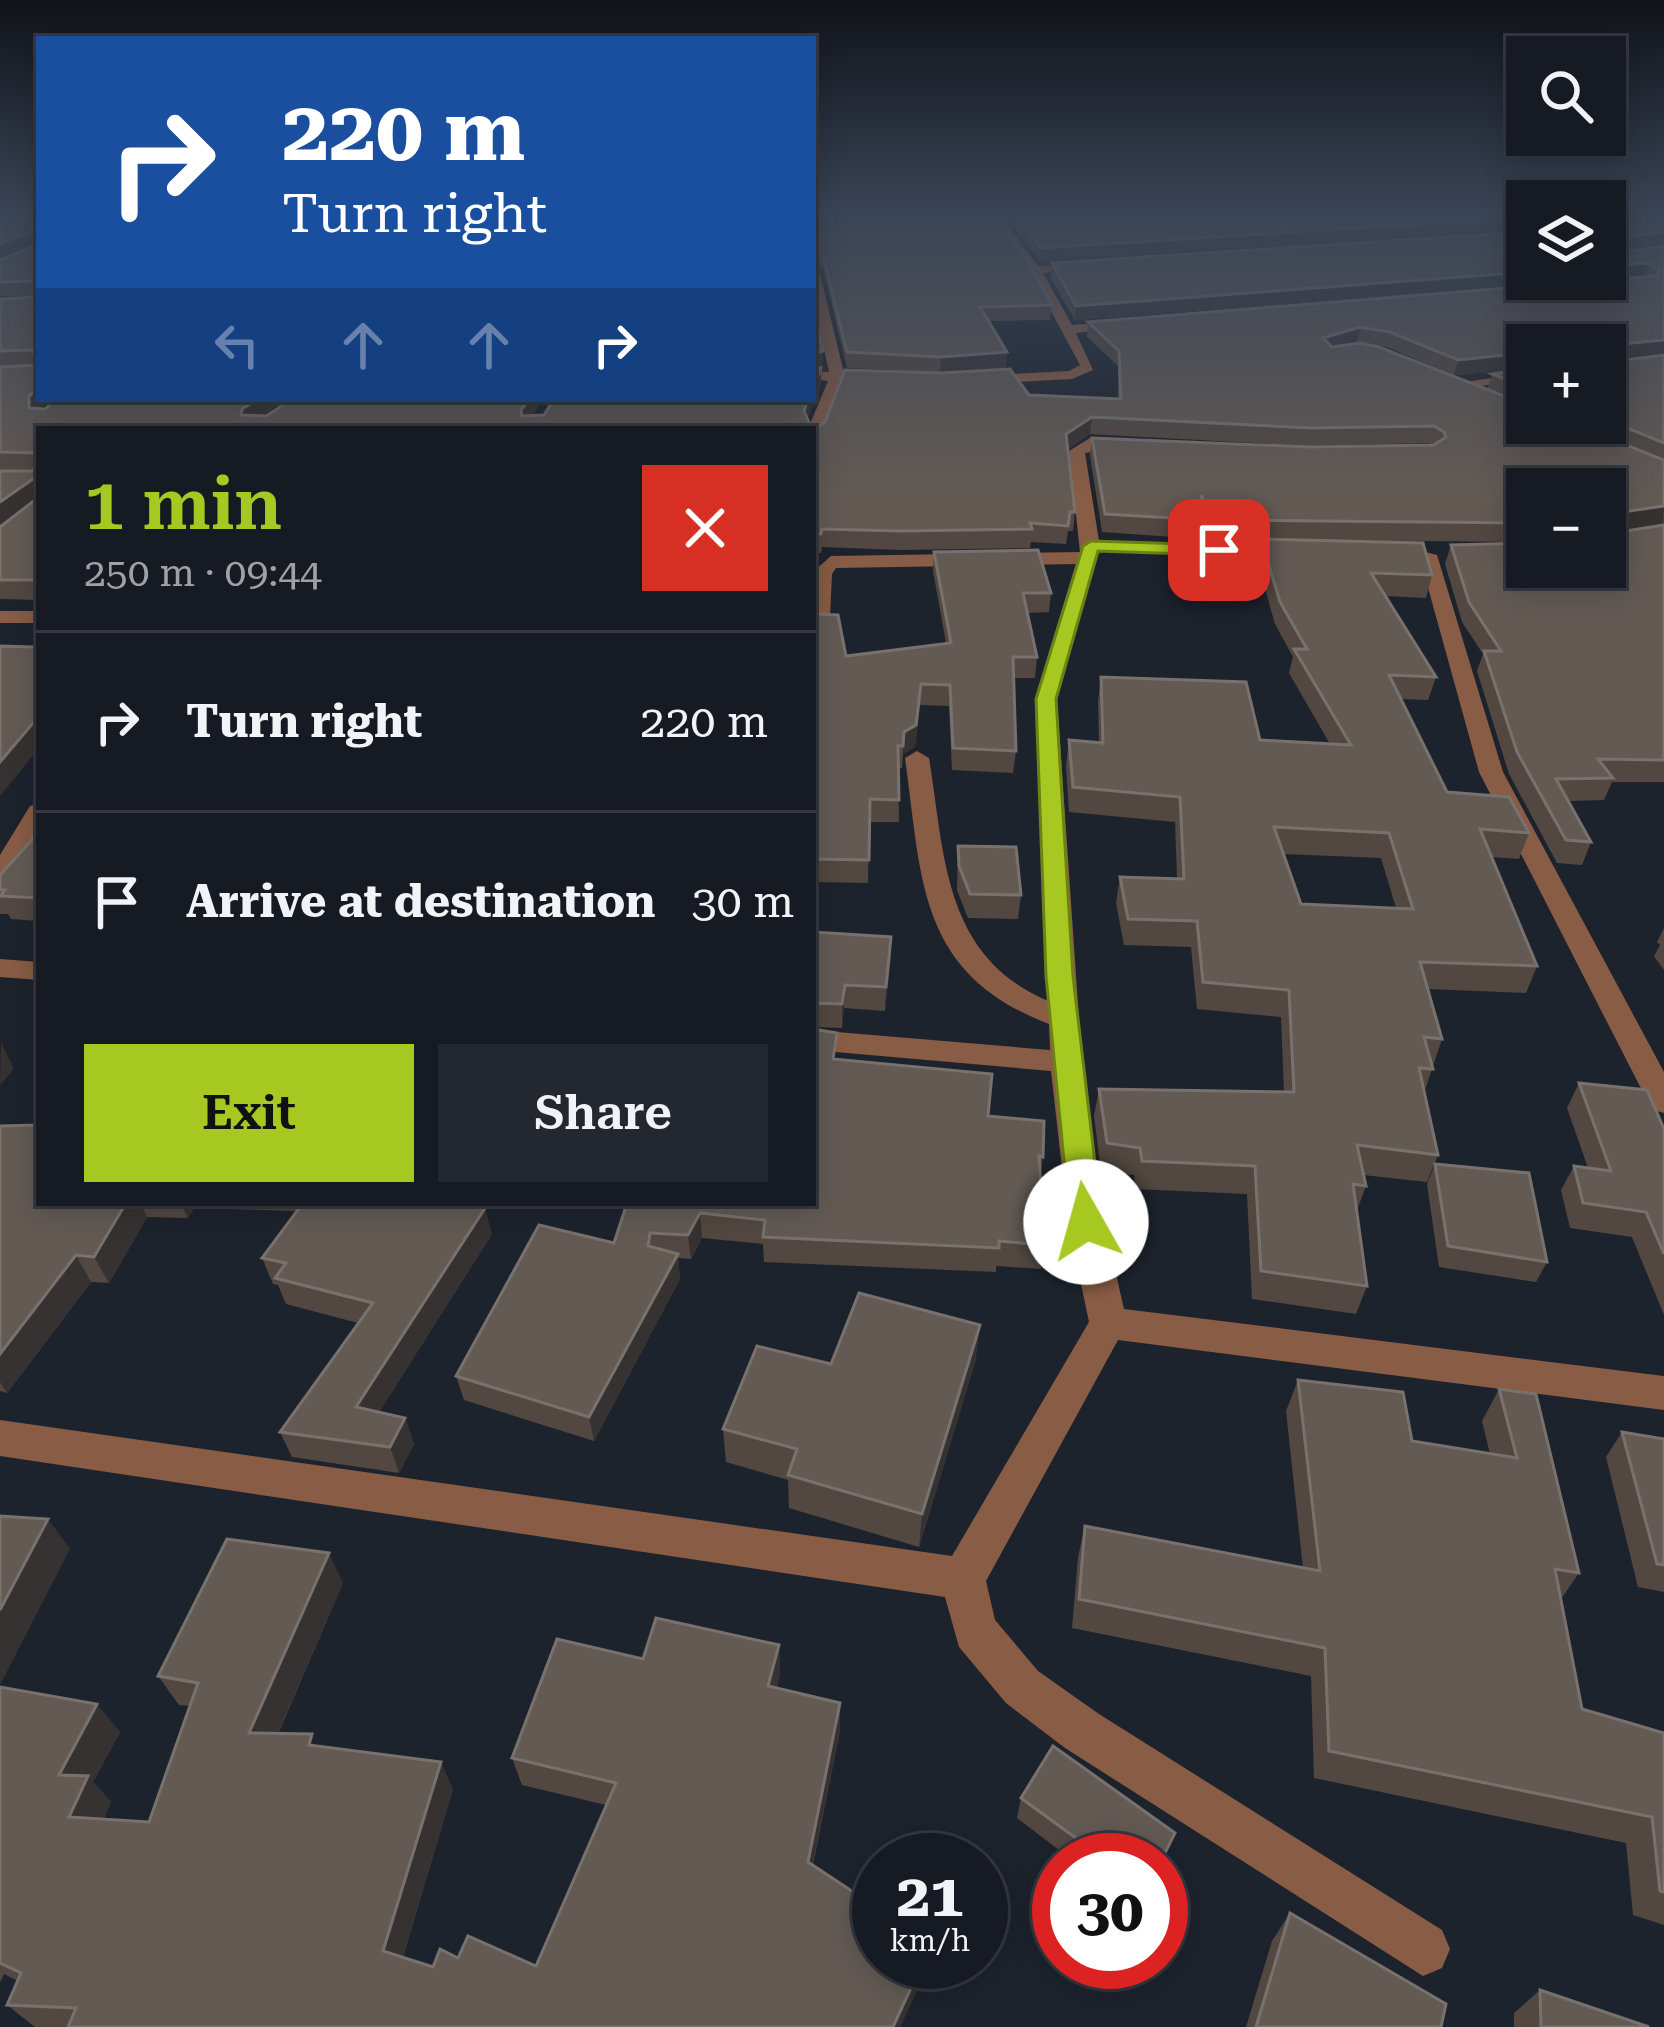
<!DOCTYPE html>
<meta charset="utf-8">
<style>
:root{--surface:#161a22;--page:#23272f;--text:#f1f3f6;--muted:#9ea1a5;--line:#353840;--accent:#a7c820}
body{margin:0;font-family:"Roboto Serif",serif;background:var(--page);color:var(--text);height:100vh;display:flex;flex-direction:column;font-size:45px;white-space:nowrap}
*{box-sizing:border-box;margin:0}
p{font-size:39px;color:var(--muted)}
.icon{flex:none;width:66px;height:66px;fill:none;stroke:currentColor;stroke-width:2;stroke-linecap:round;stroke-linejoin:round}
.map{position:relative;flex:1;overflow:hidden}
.panel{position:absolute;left:36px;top:426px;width:780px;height:780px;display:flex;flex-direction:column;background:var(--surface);border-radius:0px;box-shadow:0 6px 30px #0003,0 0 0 3px var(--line)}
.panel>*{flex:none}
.guide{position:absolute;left:36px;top:36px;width:780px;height:366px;border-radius:0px;box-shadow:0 6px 30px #0003,0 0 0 3px var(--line);background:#1a4fa0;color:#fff;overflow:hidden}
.tools{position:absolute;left:1506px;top:36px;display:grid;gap:24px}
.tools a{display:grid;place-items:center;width:120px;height:120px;border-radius:0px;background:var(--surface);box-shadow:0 6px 30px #0003,0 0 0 3px var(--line);font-size:60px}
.speed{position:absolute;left:852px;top:1833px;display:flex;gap:24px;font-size:60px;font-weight:700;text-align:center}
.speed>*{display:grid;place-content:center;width:156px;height:156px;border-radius:50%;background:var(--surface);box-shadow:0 6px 30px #0003,0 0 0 3px var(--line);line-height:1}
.speed small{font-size:30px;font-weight:400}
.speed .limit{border:18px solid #d22;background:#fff;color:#111}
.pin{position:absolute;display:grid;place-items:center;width:102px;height:102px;color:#fff;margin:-51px;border-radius:24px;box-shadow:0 6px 18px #0006}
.me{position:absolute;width:132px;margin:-66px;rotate:353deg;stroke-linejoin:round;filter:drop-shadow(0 0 9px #0008)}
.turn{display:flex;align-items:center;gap:42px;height:252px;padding:0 48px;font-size:54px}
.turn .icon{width:156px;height:156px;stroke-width:2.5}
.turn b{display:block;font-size:84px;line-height:102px}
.lanes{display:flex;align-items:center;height:114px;padding:0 48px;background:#0003;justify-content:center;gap:60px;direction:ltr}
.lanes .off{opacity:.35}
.round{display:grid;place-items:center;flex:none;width:126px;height:126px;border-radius:0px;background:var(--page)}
.head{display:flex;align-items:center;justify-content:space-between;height:204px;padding:0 48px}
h1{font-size:72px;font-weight:600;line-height:90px;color:var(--accent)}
.primary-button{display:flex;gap:24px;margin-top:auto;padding:24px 48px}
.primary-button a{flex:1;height:138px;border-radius:0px;background:var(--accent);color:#111;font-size:48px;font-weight:600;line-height:138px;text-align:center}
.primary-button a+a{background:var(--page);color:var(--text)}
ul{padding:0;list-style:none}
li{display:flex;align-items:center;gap:36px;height:180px;padding:0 48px;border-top:3px solid var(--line)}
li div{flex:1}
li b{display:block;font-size:45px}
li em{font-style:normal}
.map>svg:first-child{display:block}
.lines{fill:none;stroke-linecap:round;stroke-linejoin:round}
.minor{fill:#895c45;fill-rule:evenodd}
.wall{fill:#524841;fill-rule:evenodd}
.shaded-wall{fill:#363231}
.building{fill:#635a54;stroke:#78716d;stroke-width:3;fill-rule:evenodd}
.route{fill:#a7c820;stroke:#6d8215;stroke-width:3}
</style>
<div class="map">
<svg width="1664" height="2027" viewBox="0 0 1664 2027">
<rect width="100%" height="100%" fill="#1d232d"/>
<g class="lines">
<!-- minor -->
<g class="minor">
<polygon points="988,213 998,213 1038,266 1096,267 1043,273 1072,325 1124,321 1131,325 1076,333 1093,370 1072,379 975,384 968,380 975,376 1069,371 1080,365 1029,270"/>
<polygon points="1474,213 1487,213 1527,233 1527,240"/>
<polygon points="813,266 819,270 844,373 886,381 879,385 842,382 821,437 813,442 813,429 808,429 828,381 813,379 813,371 829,372 813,297"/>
<polygon points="1527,373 1527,381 1451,389 1444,385"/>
<path d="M 1090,438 L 1132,439 L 1140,444 L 1085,453 L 1099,541 L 1299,546 L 1308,552 L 1299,558 L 1099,552 L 1057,699 L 1082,1062 L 1104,1222 L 1124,1309 L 1664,1376 L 1664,1410 L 1118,1340 L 986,1581 L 995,1620 L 1038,1671 L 1099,1714 L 1442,1930 L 1450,1949 L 1442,1968 L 1423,1976 L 1065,1748 L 1006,1703 L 959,1647 L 945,1597 L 0,1456 L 0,1420 L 952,1556 L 1089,1322 L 1068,1222 L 1051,1071 L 813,1050 L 813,1030 L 1050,1050 L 1049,1024 C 917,974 922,879 905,758 L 917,751 L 929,758 C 945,856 943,956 1048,1001 L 1035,699 L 1076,564 L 836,568 L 832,574 L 830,617 L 813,627 L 813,572 L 831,556 L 1080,552 L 1069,451 Z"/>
<polygon points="1421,551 1437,555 1503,772 1664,1072 1664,1113 1653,1110 1648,1102 1479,772 1419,555"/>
<rect x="0" y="611" width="39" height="12"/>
<polygon points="39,803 39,833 9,883 0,885 0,855 30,806"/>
<polygon points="0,959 39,962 39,980 0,977"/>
</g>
</g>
<!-- wall -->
<g class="wall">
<polygon points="0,213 39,213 39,399 51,399 40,409 45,409 56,399 288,399 261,416 544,399 532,415 544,415 823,351 823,367 819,368 821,384 807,419 39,429 39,600 0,599 0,527 35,500 32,471 0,470 0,299 37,297 0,296 0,260 36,245 37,243 0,259"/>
<polygon points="813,213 1052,305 1050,320 989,321 1006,368 940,372 847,368 823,269 813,262"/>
<polygon points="1496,213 1527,213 1527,230"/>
<path d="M 1605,213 L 1664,213 L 1664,245 L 1608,252 L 1610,254 L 1664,246 L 1664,355 L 1610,360 L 1611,362 L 1664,355 L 1664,524 L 1611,532 L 1613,533 L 1664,525 L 1664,782 L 1612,782 L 1604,800 L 1568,801 L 1591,842 L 1582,865 L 1557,863 L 1509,774 L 1477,671 L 1483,654 L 1462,622 L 1445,564 L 1451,545 L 1605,567 L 1527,489 L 1527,542 L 1303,540 L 1432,575 L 1426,598 L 1385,596 L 1436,677 L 1428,700 L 1401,699 L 1447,792 L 1529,833 L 1519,859 L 1492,857 L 1537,966 L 1526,993 L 1428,989 L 1442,1039 L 1424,1093 L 1438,1155 L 1427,1182 L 1363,1175 L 1366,1186 L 1357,1210 L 1367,1286 L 1356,1314 L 1252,1299 L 1247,1194 L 1136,1189 L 1134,1175 L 1101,1171 L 1094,1116 L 1099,1089 L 1284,1092 L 1281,1017 L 1197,1009 L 1191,947 L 1124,945 L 1116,903 L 1120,877 L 1177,878 L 1175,822 L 1069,812 L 1066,765 L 1069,740 L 1099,743 L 1098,701 L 1101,677 L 1260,740 L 1330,744 L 1289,673 L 1293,657 L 1275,624 L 1257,560 L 1261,540 L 1212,539 L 1205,527 L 1203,539 L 1102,532 L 1090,455 L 1092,438 L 1311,447 L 1432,445 L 1429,443 L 1307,446 L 1090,434 L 1068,449 L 1075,512 L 1073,531 L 1068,531 L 1066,544 L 1031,542 L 1030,548 L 901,550 L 822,547 L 821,553 L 813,553 L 813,429 L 1029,395 L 1118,399 L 1118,366 L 1087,337 L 1088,322 L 1645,277 L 1075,320 L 1050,277 L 1052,263 L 1527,232 ZM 1357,342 L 1387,347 L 1454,375 L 1527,369 L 1527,345 L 1605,345 L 1605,423 L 1527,423 L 1527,369 L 1492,374 L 1487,390 L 1343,346 ZM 1283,854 L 1381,858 L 1396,908 L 1301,904 Z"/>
<polygon points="1016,215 1498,232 1040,261 1015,228"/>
<polygon points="934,552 1051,593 1049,612 1027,613 1037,657 1035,678 1013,678 1016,751 1013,773 952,770 949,706 920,705 915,747 903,754 902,768 898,768 899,822 869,822 868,883 813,882 813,614 846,656 946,643 933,571"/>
<polygon points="39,832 39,921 11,919 8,914 0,914 0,875"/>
<polygon points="958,846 1021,895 1018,919 968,918 957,890"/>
<polygon points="1664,928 1664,970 1654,956 1660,945 1657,942"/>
<polygon points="813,932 891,937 885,1011 844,1008 842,1028 813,1027"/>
<polygon points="837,1059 988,1116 1043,1157 1040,1177 1045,1245 1041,1269 996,1266 996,1272 764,1262 763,1244 702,1238 691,1259 678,1258 680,1279 594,1441 464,1400 456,1376"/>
<polygon points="1579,1083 1664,1129 1664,1315 1632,1237 1570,1228 1561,1190 1574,1166 1588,1168 1567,1108"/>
<polygon points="0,1126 39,1203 475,1203 492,1234 379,1412 405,1418 414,1444 399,1473 292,1457 280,1432 358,1323 286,1304 278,1285 273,1284 262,1258 297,1211 194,1208 188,1218 147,1217 109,1283 91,1282 7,1393 0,1391"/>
<polygon points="1435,1164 1547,1262 1536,1282 1439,1267 1427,1184"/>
<polygon points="976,1359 919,1547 789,1508 788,1480 726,1462 723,1429 831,1364"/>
<polygon points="1298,1380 1412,1441 1490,1454 1482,1421 1499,1389 1579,1573 1561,1599 1582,1709 1664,1733 1664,1925 1633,1915 1626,1843 1314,1778 1311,1676 1072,1628 1078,1557 1085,1526 1303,1568 1286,1411"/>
<polygon points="1622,1432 1664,1439 1664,1592 1638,1587 1606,1457"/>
<polygon points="343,1583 278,1734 453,1789 403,1957 433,1967 458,1958 536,1966 606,1805 522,1785 512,1758 643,1659 779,1645 780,1674 777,1688 840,1731 813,1865 928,1966 900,2027 35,2027 7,2005 18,1981 4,1974 0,1982 0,1687 120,1732 93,1782 111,1802 104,1819 149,1822 190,1706 179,1705 158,1676"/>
<polygon points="1021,1798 1161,1860 1072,1860 1017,1818"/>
<polygon points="1290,1913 1441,2027 1246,2027 1272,1941"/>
<polygon points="1540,1990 1649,2027 1514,2027 1514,2013"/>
</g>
<!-- shaded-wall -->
<g class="shaded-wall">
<polygon points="1502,219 1498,232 1040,261 1041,248"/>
<polygon points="33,230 37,243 0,259 0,244"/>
<polygon points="1664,232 1663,245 1605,252 1609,239"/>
<polygon points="1649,263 1645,277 1075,320 1076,306 1527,272 1527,279 1605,279 1605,266"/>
<polygon points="1360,327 1357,342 1320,353 1323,338"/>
<polygon points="1664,340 1664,355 1605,360 1605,352 1610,345"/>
<polygon points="823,351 823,367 813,370 813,354"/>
<polygon points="1007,352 1006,368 940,372 941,357"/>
<polygon points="1527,353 1527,369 1454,375 1458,360"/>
<polygon points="821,368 821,384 804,427 804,411 808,399 813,399 813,388"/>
<polygon points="39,388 39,399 51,399 35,413 29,408 29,396"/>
<polygon points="258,399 288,399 247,425 241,415 242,409"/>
<polygon points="529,399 544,399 523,426 521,410"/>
<polygon points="1092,417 1090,434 1065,452 1066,434"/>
<polygon points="33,479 39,497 0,525 0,502"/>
<polygon points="1664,506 1663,524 1605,533 1608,514"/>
<polygon points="921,684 915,747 903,754 902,768 904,732"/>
<polygon points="39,716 39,748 0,796 0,762"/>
<polygon points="891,937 891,960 885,1011 886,987"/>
<polygon points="845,985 844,1008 842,1028 842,1004"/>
<polygon points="1,1042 14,1069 0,1085"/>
<polygon points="126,1203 140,1203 147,1217 109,1283 94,1257"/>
<polygon points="181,1203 191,1203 194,1208 188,1218"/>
<polygon points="485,1208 492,1234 366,1433 356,1407"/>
<polygon points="700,1213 702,1238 691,1259 688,1235"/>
<polygon points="678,1254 680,1279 594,1441 589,1417"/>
<polygon points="76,1255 91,1282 7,1393 0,1382 0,1354"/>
<polygon points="980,1325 976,1359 919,1547 922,1514"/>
<polygon points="405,1418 414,1444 399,1473 390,1447"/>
<polygon points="48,1519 70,1549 0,1685 0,1610"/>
<polygon points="329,1553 343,1583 266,1760 249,1733"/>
<polygon points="779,1645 780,1674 770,1714 768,1686"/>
<polygon points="840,1703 840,1731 808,1887 808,1862"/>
<polygon points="97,1704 120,1732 93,1782 111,1802 94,1843 69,1817 59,1775"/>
<polygon points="441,1762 453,1789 398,1973 383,1951"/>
<polygon points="923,1962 928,1962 928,1966 900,2027 893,2027"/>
</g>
<!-- building -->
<g class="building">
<polygon points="0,213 39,213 39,234 33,230 0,244"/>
<polygon points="813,213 992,213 1026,259 1052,305 980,307 1007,352 941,357 847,352 823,256 813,249"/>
<polygon points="1049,213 1490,213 1502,219 1041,248 1016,215"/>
<polygon points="1605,213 1664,213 1664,232 1609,239 1605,249"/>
<polygon points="1527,232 1527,272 1076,306 1052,263"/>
<polygon points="39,235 39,388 29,396 29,408 45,409 56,399 258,399 242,409 241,415 266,416 292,399 529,399 521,410 522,416 544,415 554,399 808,399 804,411 812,429 39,429 39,580 0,580 0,527 35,500 37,483 33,479 0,502 0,471 32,471 37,466 36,453 0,452 0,367 37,365 33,350 0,351 0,299 37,297 34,281 0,282 0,260 36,245"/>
<polygon points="1664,246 1664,340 1610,345 1606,350 1611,362 1664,355 1664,443 1605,419 1605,345 1527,345 1527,353 1458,360 1390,332 1360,327 1323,338 1332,347 1360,343 1379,347 1527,405 1527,423 1571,423 1664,460 1664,506 1608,514 1607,529 1613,533 1664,525 1664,760 1598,759 1613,778 1556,779 1591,842 1566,840 1517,752 1484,651 1501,651 1469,602 1451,545 1527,543 1527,567 1605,567 1605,489 1527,489 1527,523 1216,520 1201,495 1207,520 1105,514 1092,438 1311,447 1434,445 1446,437 1444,432 1434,426 1311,428 1092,417 1066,434 1075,512 1070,512 1068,526 1030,523 1032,529 902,531 822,529 821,534 813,534 813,429 825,422 845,370 941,373 1010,369 1029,395 1121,399 1119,351 1088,322 1656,276 1660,271 1649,263 1605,266 1605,250 1610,254"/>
<polygon points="813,304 823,351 813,354"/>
<polygon points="813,367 821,368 813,388"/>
<polygon points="1527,369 1527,388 1492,374"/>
<path d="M 1261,539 L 1423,543 L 1432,575 L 1371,573 L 1436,677 L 1389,675 L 1447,792 L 1509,797 L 1529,833 L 1480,829 L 1537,966 L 1420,962 L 1442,1039 L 1424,1037 L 1433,1069 L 1419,1068 L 1438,1155 L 1357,1145 L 1366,1186 L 1353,1184 L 1367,1286 L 1261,1271 L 1255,1166 L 1142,1161 L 1140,1148 L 1107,1143 L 1099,1089 L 1294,1092 L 1289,990 L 1203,982 L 1197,921 L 1128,919 L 1120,877 L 1184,879 L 1180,797 L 1073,787 L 1069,740 L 1103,743 L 1101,677 L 1246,682 L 1260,740 L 1351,745 L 1294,649 L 1307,649 L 1280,602 ZM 1274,827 L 1389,833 L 1413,909 L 1301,904 Z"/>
<polygon points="1038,550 1051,593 1023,593 1037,657 1013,657 1016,751 953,748 950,685 921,684 916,725 904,732 903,746 898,746 899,800 870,799 869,860 813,859 813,614 838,615 846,656 951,643 934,552"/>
<polygon points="39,641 39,716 0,762 0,646 34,647"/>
<polygon points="39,832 39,898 0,896 5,890 0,890 0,875"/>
<polygon points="958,846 1016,847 1021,895 970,894 959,866"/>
<polygon points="813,932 891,937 886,987 845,985 842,1004 813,1003"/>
<polygon points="813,1029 837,1033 833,1059 992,1074 988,1116 1044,1121 1043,1157 1039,1156 1045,1245 999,1241 999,1248 763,1237 765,1220 700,1213 688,1235 650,1233 648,1246 678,1254 589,1417 456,1376 539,1225 614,1243 627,1203 813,1203"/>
<polygon points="1579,1083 1647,1090 1664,1129 1664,1254 1646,1212 1583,1203 1574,1166 1611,1171"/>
<polygon points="39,1125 39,1203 126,1203 94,1257 76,1255 0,1354 0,1126"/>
<polygon points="1435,1164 1529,1173 1547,1262 1448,1246"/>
<polygon points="303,1203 468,1203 485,1208 356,1407 405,1418 390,1447 280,1432 373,1303 275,1278 286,1263 262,1258"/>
<polygon points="859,1293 980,1325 922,1514 788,1475 797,1449 723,1429 757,1346 831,1364"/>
<polygon points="1298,1380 1403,1392 1412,1441 1517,1458 1499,1389 1536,1394 1579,1573 1555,1569 1582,1709 1664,1733 1664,1892 1660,1891 1652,1817 1329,1751 1325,1648 1079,1599 1085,1526 1320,1571"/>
<polygon points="1622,1432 1664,1439 1664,1565 1657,1564"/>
<polygon points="0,1516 48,1519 0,1610"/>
<polygon points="227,1539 329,1553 249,1733 312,1734 309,1745 441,1762 383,1951 433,1967 440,1949 458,1958 468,1936 536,1966 616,1783 512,1758 557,1639 643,1659 656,1618 779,1645 768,1686 840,1703 808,1862 879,1909 879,1962 923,1962 893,2027 68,2027 76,2008 7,2005 21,1973 0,1963 0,1687 97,1704 59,1775 88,1776 69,1817 149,1822 198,1683 158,1676"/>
<polygon points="1053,1746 1175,1833 1161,1861 1106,1860 1021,1798"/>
<polygon points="1290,1913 1446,2004 1441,2027 1256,2027"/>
<polygon points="1540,1990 1649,2027 1541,2027"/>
</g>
<!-- sky -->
<linearGradient id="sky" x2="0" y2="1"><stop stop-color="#101319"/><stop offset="0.43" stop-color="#3a4557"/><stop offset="1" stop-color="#3a4557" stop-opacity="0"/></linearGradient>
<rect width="1664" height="497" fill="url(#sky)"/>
<!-- route -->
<polygon class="route" points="1091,541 1219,545 1228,550 1219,555 1098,551 1056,699 1073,976 1102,1222 1097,1231 1086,1235 1074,1231 1070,1222 1046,976 1036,699 1083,546"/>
</svg>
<div class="tools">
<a><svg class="icon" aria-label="search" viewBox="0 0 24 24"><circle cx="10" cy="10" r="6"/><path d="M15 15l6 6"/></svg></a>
<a><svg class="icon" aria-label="layers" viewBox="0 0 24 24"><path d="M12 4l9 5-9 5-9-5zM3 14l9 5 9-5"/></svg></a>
<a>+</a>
<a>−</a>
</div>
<div class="speed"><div>21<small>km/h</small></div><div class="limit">30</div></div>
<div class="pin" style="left:1219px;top:550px;background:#d93025"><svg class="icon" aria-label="arrive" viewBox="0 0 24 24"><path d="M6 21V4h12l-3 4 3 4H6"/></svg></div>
<svg class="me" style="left:1086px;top:1222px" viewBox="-20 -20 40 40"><circle r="19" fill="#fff"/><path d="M0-13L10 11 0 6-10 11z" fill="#a7c820"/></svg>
<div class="guide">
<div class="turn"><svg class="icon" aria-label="right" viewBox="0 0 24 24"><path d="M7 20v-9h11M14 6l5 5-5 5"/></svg><div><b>220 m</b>Turn right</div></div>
<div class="lanes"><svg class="icon off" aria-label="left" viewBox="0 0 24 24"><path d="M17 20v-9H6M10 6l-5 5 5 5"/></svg><svg class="icon off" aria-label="ahead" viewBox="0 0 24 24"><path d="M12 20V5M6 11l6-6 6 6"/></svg><svg class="icon off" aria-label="ahead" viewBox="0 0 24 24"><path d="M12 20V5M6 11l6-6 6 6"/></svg><svg class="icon" aria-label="right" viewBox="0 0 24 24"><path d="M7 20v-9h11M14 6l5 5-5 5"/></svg></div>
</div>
<section class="panel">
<div class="head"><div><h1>1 min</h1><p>250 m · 09:44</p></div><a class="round" style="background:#d93025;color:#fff"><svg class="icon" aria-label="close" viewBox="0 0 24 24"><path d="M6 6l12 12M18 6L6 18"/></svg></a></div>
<ul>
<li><svg class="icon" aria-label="right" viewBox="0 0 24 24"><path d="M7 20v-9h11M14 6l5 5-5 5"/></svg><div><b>Turn right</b></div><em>220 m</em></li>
<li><svg class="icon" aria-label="arrive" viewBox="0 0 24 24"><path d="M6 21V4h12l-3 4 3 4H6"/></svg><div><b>Arrive at destination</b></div><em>30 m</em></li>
</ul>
<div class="primary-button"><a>Exit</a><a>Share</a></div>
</section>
</div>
